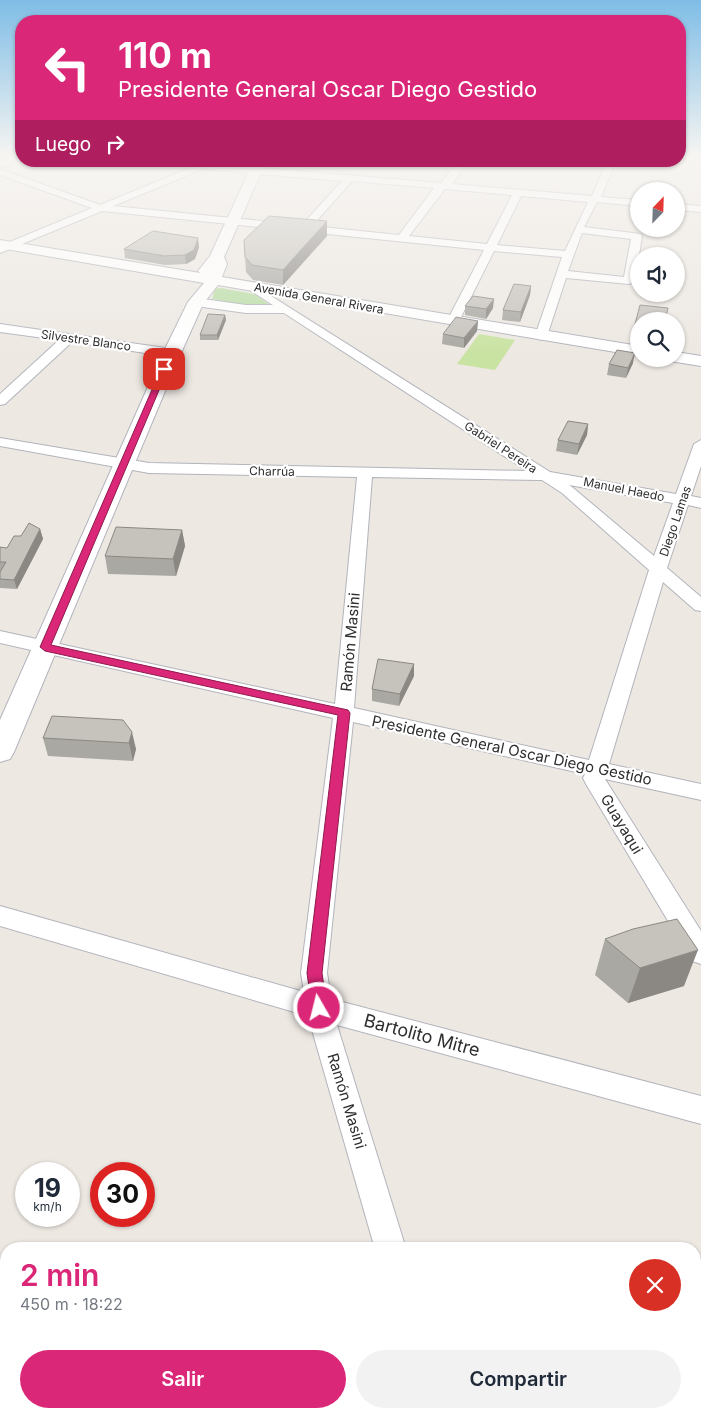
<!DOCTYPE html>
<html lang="es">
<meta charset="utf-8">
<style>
:root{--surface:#fff;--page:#f2f2f3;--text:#1f2937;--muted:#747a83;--accent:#db2777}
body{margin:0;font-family:Inter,sans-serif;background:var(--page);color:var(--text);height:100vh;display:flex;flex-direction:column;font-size:19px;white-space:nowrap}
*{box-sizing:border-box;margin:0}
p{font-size:16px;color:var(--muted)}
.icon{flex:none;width:28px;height:28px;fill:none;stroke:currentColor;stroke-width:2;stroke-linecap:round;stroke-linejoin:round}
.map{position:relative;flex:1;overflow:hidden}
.sheet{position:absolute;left:0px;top:1242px;width:701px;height:176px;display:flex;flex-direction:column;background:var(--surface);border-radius:20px 20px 0 0;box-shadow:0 1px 4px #0004}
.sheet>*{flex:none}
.guide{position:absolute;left:15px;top:15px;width:671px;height:152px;border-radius:20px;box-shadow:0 1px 4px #0004;background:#db2777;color:#fff;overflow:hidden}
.needle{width:32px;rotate:23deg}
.tools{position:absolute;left:630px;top:182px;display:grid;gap:10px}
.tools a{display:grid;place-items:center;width:55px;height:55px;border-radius:50%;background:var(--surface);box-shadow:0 1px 4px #0004;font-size:25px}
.speed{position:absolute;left:15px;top:1162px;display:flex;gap:10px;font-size:25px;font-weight:700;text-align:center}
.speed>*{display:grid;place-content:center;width:65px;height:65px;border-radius:50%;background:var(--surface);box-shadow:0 1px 4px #0004;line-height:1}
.speed small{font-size:12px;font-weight:400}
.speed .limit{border:8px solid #d22;background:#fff;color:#111}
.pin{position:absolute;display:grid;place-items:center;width:42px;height:42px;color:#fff;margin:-21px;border-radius:10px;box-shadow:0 2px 8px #0006}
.me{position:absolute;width:55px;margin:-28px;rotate:352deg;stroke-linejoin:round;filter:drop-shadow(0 0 4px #0008)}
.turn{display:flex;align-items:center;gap:18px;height:105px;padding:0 20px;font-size:22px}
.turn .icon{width:65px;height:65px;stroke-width:2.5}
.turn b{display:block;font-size:35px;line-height:42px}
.then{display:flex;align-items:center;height:48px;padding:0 20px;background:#0003;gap:10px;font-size:19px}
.round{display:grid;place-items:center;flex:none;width:52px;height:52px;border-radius:26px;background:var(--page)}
.summary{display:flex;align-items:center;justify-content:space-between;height:85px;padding:0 20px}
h1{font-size:30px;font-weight:600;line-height:38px;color:var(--accent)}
.action{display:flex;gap:10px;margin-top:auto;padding:10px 20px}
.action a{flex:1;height:58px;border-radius:30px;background:var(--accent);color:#fff;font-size:20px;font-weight:600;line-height:58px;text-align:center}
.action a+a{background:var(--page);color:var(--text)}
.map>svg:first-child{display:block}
.green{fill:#b9dda5}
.pitch{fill:#c9e3a2}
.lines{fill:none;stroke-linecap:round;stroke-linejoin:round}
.street-casing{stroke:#b2b4bc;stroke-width:2}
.secondary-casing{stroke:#b2b4bc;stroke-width:2}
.street{fill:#fff;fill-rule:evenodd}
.secondary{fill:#fff;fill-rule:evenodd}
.wall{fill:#aaa8a3}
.shaded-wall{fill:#8b8884}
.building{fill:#c6c3bd;stroke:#8b8884}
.route{fill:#db2777;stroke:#8e194d}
.labels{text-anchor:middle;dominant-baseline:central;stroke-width:4.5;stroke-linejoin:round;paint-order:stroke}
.far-street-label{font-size:12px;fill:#2e2e2e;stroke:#fff}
.street-label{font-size:15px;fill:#2e2e2e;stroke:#fff}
.near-street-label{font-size:18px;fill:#2e2e2e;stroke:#fff}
</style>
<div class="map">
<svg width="701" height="1418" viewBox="0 0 701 1418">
<rect width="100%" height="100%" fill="#ede8e2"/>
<!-- green -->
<polygon class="green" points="221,288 254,294 270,305 252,307 212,299 215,289"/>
<!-- pitch -->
<polygon class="pitch" points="479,334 515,340 495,370 457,364"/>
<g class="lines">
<!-- street casing -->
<g class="street-casing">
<g id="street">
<polygon points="14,157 21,157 21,161 0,168 0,162"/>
<path d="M 188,161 L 212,161 L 213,164 L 441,183 L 459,161 L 468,161 L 452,184 L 592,196 L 607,161 L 616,161 L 601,197 L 639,200 L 639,206 L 597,202 L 584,227 L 641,234 L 642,236 L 635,281 L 629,284 L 566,278 L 547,336 L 541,340 L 535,336 L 562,257 L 494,251 L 459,321 L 453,325 L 447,321 L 484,250 L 102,211 L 0,253 L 0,246 L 92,208 L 0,175 L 0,169 L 100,205 L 195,166 ZM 203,169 L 342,181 L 302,225 L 113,206 ZM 352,181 L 434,188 L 399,235 L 312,226 ZM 445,189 L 512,195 L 487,244 L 409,236 ZM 521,196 L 588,202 L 565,251 L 497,245 ZM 582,233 L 631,239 L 624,277 L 568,271 Z"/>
<polygon points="676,204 701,206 701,212 676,210"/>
<path d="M 252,284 L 550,472 L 676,494 L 694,444 L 701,440 L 701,466 L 691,496 L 701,498 L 701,508 L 688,505 L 667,568 L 701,597 L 701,611 L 695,610 L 663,582 L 609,764 L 701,784 L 701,800 L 605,779 L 701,931 L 701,964 L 692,961 L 586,784 L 583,778 L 585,774 L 353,722 L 327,973 L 331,999 L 701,1096 L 701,1124 L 337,1025 L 406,1249 L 375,1249 L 308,1016 L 0,926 L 0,906 L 304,992 L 301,973 L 333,718 L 0,643 L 0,631 L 335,704 L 357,477 L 149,473 L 0,446 L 0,438 L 149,463 L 527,471 L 284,313 L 246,313 L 196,306 L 190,302 L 196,298 L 246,305 L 273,305 L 248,289 L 248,285 ZM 372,477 L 542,480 L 562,493 L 649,570 L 589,760 L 354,708 ZM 569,485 L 673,503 L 654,556 L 572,487 Z"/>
<polygon points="0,324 172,349 178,353 172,357 72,342 5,404 0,405 0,394 59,340 0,332"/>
<polygon points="423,1412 457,1412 459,1418 425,1418"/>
</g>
</g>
<!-- secondary casing -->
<g class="secondary-casing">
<g id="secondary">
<polygon points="254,161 266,161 224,257 227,264 222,277 639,346 639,356 218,285 203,304 181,353 14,752 10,759 0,762 0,720 163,353 188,302 204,283 0,248 0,240 200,273 198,271 210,256"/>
<polygon points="676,352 701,356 701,366 670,361 668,359 676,359"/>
</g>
</g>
<!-- street -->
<use href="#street" class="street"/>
<!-- secondary -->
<use href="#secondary" class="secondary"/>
</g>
<!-- wall -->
<g class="wall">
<polygon points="327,236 283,285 253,280 246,272 244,240"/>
<polygon points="199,247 195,259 186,264 165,265 125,258 124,249"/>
<polygon points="531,286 530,295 520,322 502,320 503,310"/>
<polygon points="465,306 493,308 486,319 465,315"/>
<polygon points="225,315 226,320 218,340 200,340 200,335"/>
<polygon points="478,321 477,331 464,348 442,344 443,334"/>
<polygon points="639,321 639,344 631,343 634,328"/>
<polygon points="633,363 626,378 607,375 609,364"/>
<polygon points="588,424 587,435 577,455 556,451 558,440"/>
<polygon points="40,529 43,539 17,589 0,588 0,547 7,548 21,536"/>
<polygon points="182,530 185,546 176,576 108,574 105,556"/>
<polygon points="414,664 414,676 399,706 372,701 372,689"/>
<polygon points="123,720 136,749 133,761 48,756 43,738"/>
<polygon points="605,939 684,986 628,1003 595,975"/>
</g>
<!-- shaded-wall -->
<g class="shaded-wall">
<polygon points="327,221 327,236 283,285 283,270"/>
<polygon points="198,238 199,247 195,259 186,264 185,255"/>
<polygon points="531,286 530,295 520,322 521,312"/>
<polygon points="494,299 493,308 486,319 486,309"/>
<polygon points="225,315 226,320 218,340 217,335"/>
<polygon points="478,321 477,331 464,348 464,338"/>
<polygon points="635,353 633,363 626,378 628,368"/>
<polygon points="588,424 587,435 577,455 579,444"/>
<polygon points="40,529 43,539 17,589 14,580"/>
<polygon points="182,530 185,546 176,576 173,559"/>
<polygon points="414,664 414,676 399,706 400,694"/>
<polygon points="132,732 136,749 133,761 129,743"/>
<polygon points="698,950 684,986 628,1003 640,968"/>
</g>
<!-- building -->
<g class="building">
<polygon points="269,216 327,221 283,270 252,265 245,257 244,240"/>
<polygon points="153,231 198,238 194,250 185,255 164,256 124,249"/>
<polygon points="514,284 531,286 521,312 503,310"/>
<polygon points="473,296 494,299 486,309 465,306"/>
<polygon points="640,305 668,308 665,321 639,321 639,329 634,328"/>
<polygon points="208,314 225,315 217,335 200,335"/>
<polygon points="456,317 478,321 464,338 443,334"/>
<polygon points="617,350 635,353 628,368 609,364"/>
<polygon points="568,421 588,424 579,444 558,440"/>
<polygon points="29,523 40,529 14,580 0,579 0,572 6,562 0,562 0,547 7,548 14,536 21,536"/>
<polygon points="116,527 182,530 173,559 105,556"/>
<polygon points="378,659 414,664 400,694 372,689"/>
<polygon points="52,716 123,720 132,732 129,743 43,738"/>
<polygon points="677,919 698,950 640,968 605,939 633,929"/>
</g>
<!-- sky -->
<linearGradient id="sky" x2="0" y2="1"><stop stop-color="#7fbde6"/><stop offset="0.44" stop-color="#f7f5f2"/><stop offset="1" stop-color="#f7f5f2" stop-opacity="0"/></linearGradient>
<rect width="701" height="356" fill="url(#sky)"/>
<!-- route -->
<polygon class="route" points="164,367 168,369 51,645 348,710 350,713 322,973 327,1008 325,1012 319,1014 314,1012 312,1008 307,973 338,715 45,651 40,647 161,369"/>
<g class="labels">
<!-- far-street labels -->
<g class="far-street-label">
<text transform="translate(319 298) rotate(10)">Avenida General Rivera</text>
<text transform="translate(86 340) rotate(8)">Silvestre Blanco</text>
<text transform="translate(501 447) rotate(33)">Gabriel Pereira</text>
<text transform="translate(272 471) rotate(1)">Charrúa</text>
<text transform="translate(624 489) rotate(11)">Manuel Haedo</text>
<text transform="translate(675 521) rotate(-71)">Diego Lamas</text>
</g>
<!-- street labels -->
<g class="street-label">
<text transform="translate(350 642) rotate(-85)">Ramón Masini</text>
<text transform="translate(512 750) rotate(12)">Presidente General Oscar Diego Gestido</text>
<text transform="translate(622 824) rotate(59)">Guayaqui</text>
<text transform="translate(347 1101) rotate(73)">Ramón Masini</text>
</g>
<!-- near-street labels -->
<g class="near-street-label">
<text transform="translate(422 1035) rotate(15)">Bartolito Mitre</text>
</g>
</g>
</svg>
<div class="tools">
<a><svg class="needle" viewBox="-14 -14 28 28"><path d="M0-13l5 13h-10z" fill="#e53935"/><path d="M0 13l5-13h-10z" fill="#747a83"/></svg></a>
<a><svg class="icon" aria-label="sound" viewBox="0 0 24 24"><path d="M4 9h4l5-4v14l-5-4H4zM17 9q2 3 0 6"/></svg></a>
<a><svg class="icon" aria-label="search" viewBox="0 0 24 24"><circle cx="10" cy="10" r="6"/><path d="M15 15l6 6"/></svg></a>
</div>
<div class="speed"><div>19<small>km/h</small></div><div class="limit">30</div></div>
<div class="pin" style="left:164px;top:369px;background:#d93025"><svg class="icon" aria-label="arrive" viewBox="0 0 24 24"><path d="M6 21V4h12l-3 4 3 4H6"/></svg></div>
<svg class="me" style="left:319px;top:1008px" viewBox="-20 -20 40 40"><circle r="17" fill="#db2777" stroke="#fff" stroke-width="3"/><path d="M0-11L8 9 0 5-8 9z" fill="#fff"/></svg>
<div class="guide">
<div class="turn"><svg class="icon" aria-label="left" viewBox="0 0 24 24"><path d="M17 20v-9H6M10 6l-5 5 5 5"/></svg><div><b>110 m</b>Presidente General Oscar Diego Gestido</div></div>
<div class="then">Luego<svg class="icon" aria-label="right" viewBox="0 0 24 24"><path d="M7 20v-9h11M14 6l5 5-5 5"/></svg></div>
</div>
<section class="sheet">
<div class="summary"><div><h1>2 min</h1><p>450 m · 18:22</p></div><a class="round" style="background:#d93025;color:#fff"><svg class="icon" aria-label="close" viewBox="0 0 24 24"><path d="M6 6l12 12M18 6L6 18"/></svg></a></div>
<div class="action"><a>Salir</a><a>Compartir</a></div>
</section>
</div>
